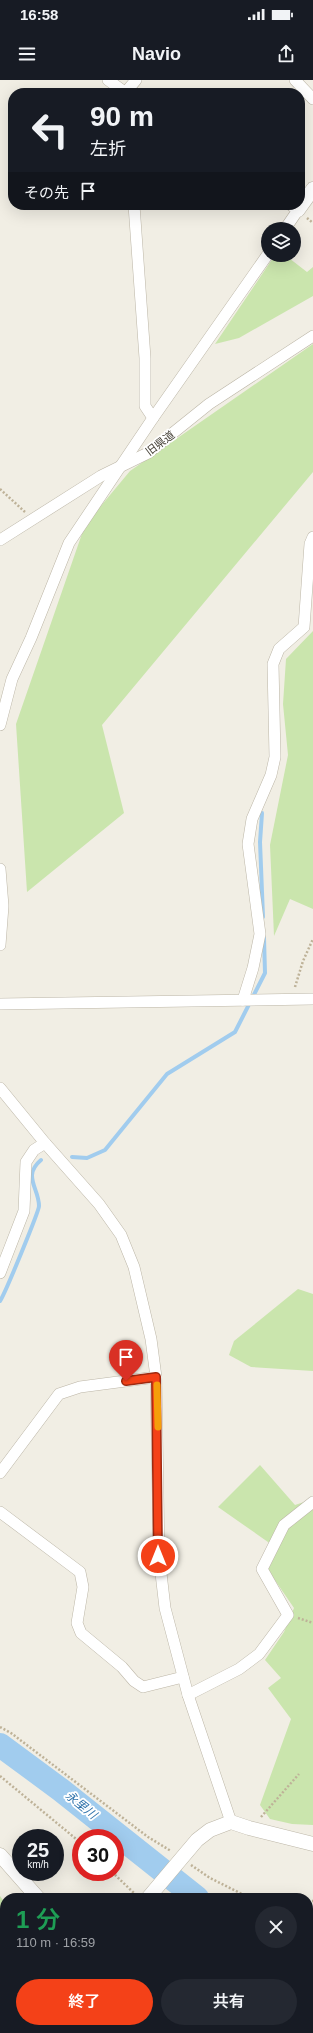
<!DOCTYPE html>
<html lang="ja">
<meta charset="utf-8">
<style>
:root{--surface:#171b24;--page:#242831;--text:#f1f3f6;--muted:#9ea1a6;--accent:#f44118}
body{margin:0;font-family:Arial,"Noto Sans JP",sans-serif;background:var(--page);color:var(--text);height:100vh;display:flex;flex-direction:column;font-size:15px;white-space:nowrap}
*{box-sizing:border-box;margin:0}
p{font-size:13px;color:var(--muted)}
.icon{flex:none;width:22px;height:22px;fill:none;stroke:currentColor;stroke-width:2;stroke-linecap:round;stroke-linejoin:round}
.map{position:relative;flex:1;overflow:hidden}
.drawer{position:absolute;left:0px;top:1813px;width:313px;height:140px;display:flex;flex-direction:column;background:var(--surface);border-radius:16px 16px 0 0;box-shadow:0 4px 16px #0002}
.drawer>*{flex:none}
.guide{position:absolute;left:8px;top:8px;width:297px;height:122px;border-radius:16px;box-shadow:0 4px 16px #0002;background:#171b24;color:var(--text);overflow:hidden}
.fabs{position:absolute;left:261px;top:142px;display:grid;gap:8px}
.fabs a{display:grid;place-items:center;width:40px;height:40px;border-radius:50%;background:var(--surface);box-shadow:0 4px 16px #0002;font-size:20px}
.speed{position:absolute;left:12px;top:1749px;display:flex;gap:8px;font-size:20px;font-weight:700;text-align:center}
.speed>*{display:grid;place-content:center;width:52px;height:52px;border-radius:50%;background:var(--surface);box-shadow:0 4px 16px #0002;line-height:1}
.speed small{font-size:10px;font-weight:400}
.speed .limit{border:6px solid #d22;background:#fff;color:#111}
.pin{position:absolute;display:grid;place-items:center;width:34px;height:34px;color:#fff;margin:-41px -17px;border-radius:50% 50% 50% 0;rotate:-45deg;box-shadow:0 0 4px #0007}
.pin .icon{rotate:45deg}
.me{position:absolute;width:44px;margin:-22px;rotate:0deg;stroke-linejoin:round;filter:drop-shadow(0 0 3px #0008)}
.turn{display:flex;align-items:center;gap:14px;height:84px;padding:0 16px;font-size:18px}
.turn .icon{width:52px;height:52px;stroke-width:2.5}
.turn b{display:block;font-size:28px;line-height:34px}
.then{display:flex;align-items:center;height:38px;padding:0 16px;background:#0003;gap:8px;font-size:15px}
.round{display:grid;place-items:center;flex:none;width:42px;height:42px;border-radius:21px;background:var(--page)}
.head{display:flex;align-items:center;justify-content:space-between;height:68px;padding:0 16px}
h1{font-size:24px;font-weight:600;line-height:30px;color:#1e9e55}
.button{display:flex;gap:8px;margin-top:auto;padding:8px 16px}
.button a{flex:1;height:46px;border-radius:24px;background:var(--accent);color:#fff;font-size:16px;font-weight:600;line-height:46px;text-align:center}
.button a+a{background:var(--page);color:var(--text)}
.status{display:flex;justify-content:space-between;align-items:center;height:28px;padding:0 20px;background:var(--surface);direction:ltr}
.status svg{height:11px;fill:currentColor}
header{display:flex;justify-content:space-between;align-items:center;height:52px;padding:0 16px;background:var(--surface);font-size:18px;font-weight:600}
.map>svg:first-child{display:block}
.green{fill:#cae5ad}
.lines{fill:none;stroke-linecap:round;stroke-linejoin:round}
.stream{stroke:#a1ccee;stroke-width:4}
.river{stroke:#a1ccee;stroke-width:24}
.minor-casing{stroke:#bcb6a7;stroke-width:12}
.tertiary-casing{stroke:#bcb6a7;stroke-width:15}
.path{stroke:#beb298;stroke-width:2.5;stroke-dasharray:2 2;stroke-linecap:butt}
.minor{stroke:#fff;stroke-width:11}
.tertiary{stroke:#fff;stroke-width:14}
.route-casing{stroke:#9f2a10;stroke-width:10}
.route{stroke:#f44118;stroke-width:7}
.slow{stroke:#f59e0b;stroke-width:7}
.labels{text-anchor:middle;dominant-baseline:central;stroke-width:3.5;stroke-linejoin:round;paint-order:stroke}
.street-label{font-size:11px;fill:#433e34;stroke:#fff}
.water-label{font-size:12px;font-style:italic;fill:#3174ac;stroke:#fff}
</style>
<div class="status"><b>16:58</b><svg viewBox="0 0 49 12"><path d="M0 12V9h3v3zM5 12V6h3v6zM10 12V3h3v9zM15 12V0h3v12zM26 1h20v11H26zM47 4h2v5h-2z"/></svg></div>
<header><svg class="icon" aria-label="menu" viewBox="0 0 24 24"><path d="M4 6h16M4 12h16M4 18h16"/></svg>Navio<svg class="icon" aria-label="share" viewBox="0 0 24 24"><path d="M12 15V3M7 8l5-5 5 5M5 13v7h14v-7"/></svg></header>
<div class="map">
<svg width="313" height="1953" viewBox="0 0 313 1953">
<rect width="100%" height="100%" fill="#f1eee4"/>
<!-- green -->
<g class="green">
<polygon points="275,175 285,175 307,192 313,187 313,216 239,258 215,264"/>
<polygon points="313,264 313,392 102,645 124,733 27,812 16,644 85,445 130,391"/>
<polygon points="313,551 313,829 290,819 274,856 270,765 288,675 283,624 286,579"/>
<polygon points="298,1209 313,1214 313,1291 251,1287 229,1275 234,1261"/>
<polygon points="260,1385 295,1425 313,1419 313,1745 292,1744 270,1739 260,1725 291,1639 268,1608 281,1598 265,1580 284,1552 294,1528 268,1490 278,1469 218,1427"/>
<polygon points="0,1816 5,1823 5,1948 24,1948 24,1953 0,1953"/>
</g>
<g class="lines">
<!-- stream -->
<g class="stream">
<polyline points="262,733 260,762 263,837"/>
<polyline points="72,1077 87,1078 105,1070 167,994 235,952 265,893 264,858"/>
<path d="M 0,1221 C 5,1214 39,1131 39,1126 C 39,1108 22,1096 41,1080"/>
</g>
<!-- river -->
<g class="river">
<polyline points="0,1665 61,1710 197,1818"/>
<polyline points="308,1846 313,1846"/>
</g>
<!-- minor casing -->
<g class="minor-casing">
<g id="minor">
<polyline points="108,0 126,13"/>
<polyline points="295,0 313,19"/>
<polyline points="125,13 136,0"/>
<polyline points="134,125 145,278 145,326 153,338"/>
<polyline points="285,149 298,130 291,125"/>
<polyline points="0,460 101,396 148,373 209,324 313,256"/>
<polyline points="0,645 12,599 31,558 69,463 153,338 268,174"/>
<polyline points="0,789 3,826 0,865"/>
<polyline points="243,920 253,888 260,854 248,764 252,739 271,695 275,677 273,584 279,569 304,547 310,464 313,457"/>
<polyline points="0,924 313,919"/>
<polyline points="0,1008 45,1063 99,1124 121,1155 134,1187 151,1259 156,1297 159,1476 165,1528 188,1615 231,1742"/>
<polyline points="0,1193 24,1131 26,1082 34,1070 45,1063"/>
<polyline points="0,1393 59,1314 80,1307 156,1297"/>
<polyline points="0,1432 80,1492 83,1507 77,1543 81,1553 122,1587 134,1601 143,1607 183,1597"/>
<polyline points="188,1615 239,1589 259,1574 288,1535 262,1489 284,1445 313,1422"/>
<polyline points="0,1904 5,1898"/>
<polyline points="47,1948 47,1953"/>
<polyline points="247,1948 259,1953"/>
</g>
</g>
<!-- tertiary casing -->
<g class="tertiary-casing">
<g id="tertiary">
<polyline points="298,130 313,109"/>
<polyline points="0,1775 38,1818"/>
<polyline points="148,1818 197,1760 210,1750 231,1742 249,1748 313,1764"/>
</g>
</g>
<!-- path -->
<g class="path">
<polyline points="307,138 313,143"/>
<polyline points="0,409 25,432"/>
<polyline points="295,907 303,881 313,859"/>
<polyline points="298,1538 313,1543"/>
<polyline points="0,1647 11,1653 148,1757 171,1771"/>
<polyline points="0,1696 81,1763"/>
<polyline points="261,1737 299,1694"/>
<polyline points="191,1785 210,1798 242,1814 271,1818"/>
<polyline points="112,1792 136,1815"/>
<polyline points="308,1821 313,1821"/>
<polyline points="308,1871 313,1871"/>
</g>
<!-- minor -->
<use href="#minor" class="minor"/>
<!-- tertiary -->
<use href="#tertiary" class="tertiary"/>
</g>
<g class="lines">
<!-- route casing -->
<g class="route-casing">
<polyline id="route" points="126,1301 156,1297 158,1476"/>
</g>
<!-- route -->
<use href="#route" class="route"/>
<!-- slow -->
<polyline class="slow" points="157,1305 158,1347"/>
</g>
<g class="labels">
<!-- street labels -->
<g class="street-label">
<text transform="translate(160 363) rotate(-37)">旧県道</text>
</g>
<!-- water labels -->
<g class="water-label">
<text transform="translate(81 1725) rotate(39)">永里川</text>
</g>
</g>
</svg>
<div class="fabs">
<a><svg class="icon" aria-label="layers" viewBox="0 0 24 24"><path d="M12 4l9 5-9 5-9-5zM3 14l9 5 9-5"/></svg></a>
</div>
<div class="speed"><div>25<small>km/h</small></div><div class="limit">30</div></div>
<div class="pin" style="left:126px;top:1301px;background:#d93025"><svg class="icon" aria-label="arrive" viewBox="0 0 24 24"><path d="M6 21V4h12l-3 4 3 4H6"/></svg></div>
<svg class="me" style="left:158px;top:1476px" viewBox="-20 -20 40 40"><circle r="17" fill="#f44118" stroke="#fff" stroke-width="3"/><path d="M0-11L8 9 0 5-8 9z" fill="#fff"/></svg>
<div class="guide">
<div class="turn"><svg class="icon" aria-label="left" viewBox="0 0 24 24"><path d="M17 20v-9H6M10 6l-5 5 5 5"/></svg><div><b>90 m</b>左折</div></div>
<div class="then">その先<svg class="icon" aria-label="arrive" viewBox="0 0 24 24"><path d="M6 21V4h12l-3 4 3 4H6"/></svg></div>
</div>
<section class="drawer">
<div class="head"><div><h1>1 分</h1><p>110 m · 16:59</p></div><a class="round"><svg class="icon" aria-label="close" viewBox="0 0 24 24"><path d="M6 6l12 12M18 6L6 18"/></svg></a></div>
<div class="button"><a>終了</a><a>共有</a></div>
</section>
</div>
